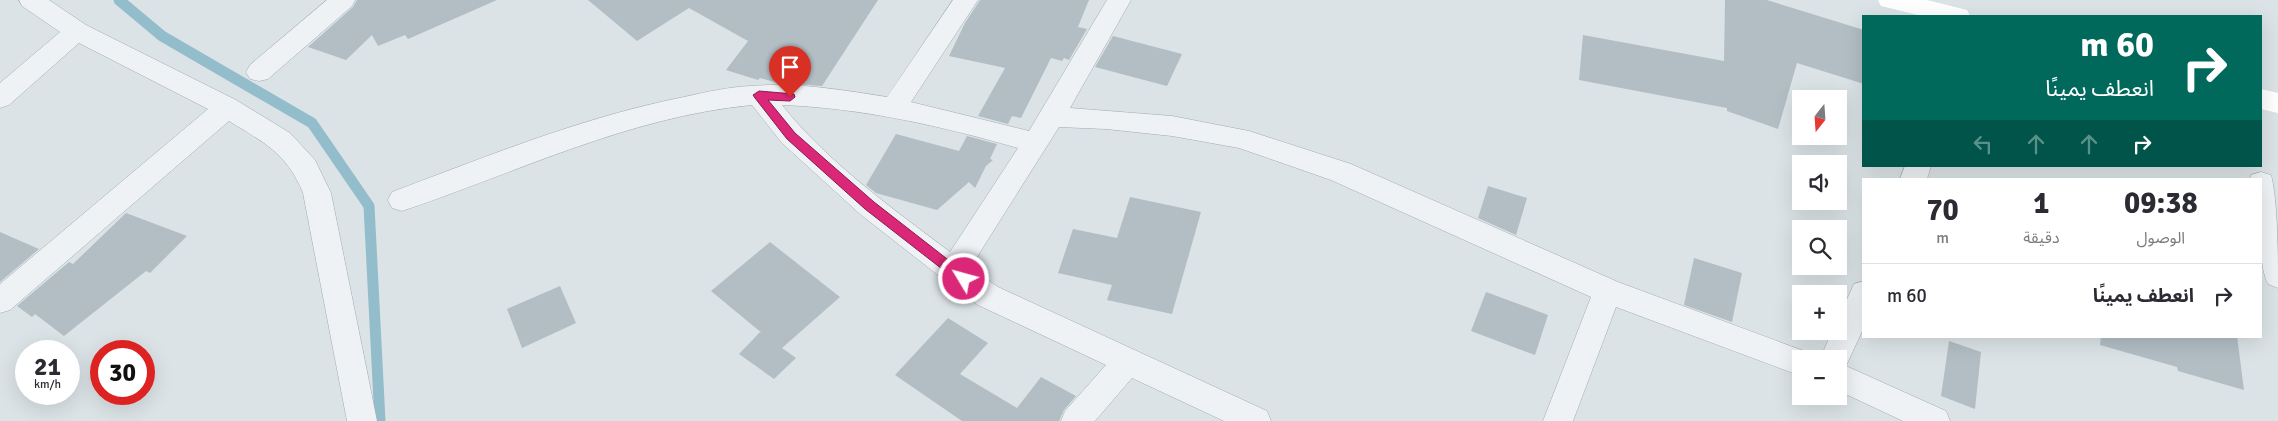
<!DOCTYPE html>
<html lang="ar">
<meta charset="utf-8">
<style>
:root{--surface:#fff;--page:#f2f2f3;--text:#2b2b33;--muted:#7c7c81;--line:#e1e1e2}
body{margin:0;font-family:Signika,"Noto Sans Arabic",sans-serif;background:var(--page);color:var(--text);direction:rtl;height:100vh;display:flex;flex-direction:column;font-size:19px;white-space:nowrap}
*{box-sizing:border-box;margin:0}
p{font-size:16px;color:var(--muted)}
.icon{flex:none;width:28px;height:28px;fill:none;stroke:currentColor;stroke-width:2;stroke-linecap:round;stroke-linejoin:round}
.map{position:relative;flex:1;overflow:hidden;direction:ltr}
.sheet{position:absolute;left:1862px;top:178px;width:400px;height:160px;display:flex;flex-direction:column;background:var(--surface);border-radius:0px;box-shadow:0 5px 20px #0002;direction:rtl}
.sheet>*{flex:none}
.guide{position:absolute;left:1862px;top:15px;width:400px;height:152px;border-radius:0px;box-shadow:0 5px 20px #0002;direction:rtl;background:#00695c;color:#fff;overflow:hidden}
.needle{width:32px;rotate:197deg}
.controls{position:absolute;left:1792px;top:90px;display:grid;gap:10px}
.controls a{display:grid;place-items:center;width:55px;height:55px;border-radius:0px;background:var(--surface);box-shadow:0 5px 20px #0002;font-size:25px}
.speed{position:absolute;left:15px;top:340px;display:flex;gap:10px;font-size:25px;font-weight:700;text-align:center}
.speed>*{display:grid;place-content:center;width:65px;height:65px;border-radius:50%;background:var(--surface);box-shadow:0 5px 20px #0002;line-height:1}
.speed small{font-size:12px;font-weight:400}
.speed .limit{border:8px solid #d22;background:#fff;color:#111}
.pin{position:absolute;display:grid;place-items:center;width:42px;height:42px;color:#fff;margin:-51px -21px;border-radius:50% 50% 50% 0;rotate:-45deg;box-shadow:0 0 5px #0007}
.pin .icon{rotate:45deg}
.me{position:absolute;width:55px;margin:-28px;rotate:307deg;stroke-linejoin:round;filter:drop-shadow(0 0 4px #0008)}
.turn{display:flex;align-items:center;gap:18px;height:105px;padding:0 25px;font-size:22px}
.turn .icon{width:65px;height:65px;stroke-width:2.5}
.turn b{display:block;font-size:35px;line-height:42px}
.lanes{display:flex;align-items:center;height:48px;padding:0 25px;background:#0003;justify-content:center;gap:25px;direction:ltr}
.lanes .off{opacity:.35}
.eta{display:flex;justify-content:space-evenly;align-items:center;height:85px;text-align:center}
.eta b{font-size:30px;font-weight:700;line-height:35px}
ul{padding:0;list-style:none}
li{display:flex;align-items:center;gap:15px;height:65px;padding:0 25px;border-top:1px solid var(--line)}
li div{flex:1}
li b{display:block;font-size:19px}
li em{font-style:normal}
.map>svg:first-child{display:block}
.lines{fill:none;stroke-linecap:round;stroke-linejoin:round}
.stream{stroke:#93bdca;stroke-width:11}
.building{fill:#b2bec4}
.street-casing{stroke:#a0abb1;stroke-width:1}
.street{fill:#eef2f5;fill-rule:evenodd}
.secondary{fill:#fff;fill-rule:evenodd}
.route{fill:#db2777;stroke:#8e194d}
</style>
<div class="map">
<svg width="2278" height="421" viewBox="0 0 2278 421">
<rect width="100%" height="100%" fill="#dbe3e7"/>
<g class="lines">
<!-- stream -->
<polyline class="stream" points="119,0 162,36 312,123 369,206 380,421"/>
</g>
<!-- building -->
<g class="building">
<polygon points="357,0 497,0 408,39 405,35 378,46 372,35 346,60 308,47 353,7"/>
<polygon points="588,0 878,0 822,86 778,83 760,78 758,80 726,70 748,41 689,8 637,41"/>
<polygon points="980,0 1089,0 1078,27 1087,29 1069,60 1064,58 1062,61 1051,58 1021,118 1012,116 1008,124 978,116 1005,68 949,56 965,23"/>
<polygon points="1725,0 1767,0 1864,30 1864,84 1797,63 1778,129 1727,111 1727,108 1579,80 1583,35 1724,61"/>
<polygon points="1113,36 1182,54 1167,86 1095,67"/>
<polygon points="896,134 959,151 967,136 997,144 990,159 993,160 986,166 975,188 969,182 937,210 876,193 866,185"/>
<polygon points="1488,186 1527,198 1516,235 1478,218"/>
<polygon points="1130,197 1201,212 1172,314 1107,300 1112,285 1058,273 1073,229 1117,238"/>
<polygon points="126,213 187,236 150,273 146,271 64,336 35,314 32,317 17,306 69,262 73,264"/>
<polygon points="0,232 39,249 0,282"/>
<polygon points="770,242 840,297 782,348 796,358 774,379 739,354 760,332 763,334 711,291"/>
<polygon points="1694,258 1742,273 1732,322 1684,305"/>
<polygon points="560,286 576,323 522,348 507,309"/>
<polygon points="1486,292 1548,315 1535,355 1471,331"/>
<polygon points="948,318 988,343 960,374 1017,408 1041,377 1076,396 1064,410 1059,421 962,421 895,375"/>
<polygon points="2101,336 2237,336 2244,390 2178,371 2177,367 2100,345"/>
<polygon points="1949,341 1981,352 1975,409 1941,396"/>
</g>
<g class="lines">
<!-- street casing -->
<g class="street-casing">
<g id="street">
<path d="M 19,0 L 49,0 L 86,25 L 236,100 L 290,133 L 315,160 L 331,193 L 377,421 L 347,421 L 303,193 C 287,153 263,142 229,121 L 10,310 L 0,313 L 0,284 L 208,109 L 79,43 L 9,105 L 0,108 L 0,83 L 60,32 L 22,6 Z"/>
<polygon points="327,0 355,0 352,6 268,79 259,81 250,79 246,72 250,65"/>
<path d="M 953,0 L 978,0 L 911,102 L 1029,131 L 1107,0 L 1131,0 L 1070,108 L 1172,116 L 1249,131 L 1351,164 L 1618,282 L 1812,354 L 1814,359 L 1801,359 L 1801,376 L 1616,307 L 1573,421 L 1543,421 L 1591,297 L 1331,180 L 1239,148 L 1172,136 L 1106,129 L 1059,127 L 970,268 L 998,287 L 1267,411 L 1271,421 L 1224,421 L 1132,378 L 1095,421 L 1061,421 L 1065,411 L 1106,365 L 978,305 L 943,279 L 860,214 L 782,143 L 752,105 C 628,117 518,172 402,211 L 392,208 L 388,200 L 392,192 C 488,156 583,117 684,97 C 706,92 729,87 751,86 C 796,82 843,90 887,97 ZM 782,105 C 862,108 941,126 1018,148 L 950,252 C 892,208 827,162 782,105 Z"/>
<polygon points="1905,166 1931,166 1927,179 1900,179"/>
<path d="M 2261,172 L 2271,175 C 2278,201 2278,258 2278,288 L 2268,284 C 2256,259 2261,208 2261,179 L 2250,179 L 2251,175 Z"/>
<polygon points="1864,281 1864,327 1846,366 1946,411 1950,421 1903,421 1839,391 1839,359 1820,359 1832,331 1839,331 1839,317 1854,284"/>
</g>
</g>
<!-- street -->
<use href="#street" class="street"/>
<!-- secondary -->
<g class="secondary">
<polygon points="1878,0 1927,0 1967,10 1970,16 1922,16 1881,6"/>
<polygon points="2261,89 2278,93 2278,113 2261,109"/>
</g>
</g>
<!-- route -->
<polygon class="route" points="759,91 794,94 795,97 790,101 768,100 795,133 874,202 969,276 970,279 969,283 960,283 865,209 787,139 755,98 753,95"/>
</svg>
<div class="controls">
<a><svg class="needle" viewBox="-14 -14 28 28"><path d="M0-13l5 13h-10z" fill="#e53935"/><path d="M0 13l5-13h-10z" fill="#7c7c81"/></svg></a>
<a><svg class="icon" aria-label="sound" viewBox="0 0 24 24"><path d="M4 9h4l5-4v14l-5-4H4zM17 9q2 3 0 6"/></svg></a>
<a><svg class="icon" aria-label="search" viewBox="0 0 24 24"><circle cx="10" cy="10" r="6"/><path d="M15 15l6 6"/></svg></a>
<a>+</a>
<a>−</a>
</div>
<div class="speed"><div>21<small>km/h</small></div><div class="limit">30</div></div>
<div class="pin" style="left:790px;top:97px;background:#d93025"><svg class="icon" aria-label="arrive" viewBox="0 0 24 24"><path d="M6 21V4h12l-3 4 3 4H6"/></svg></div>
<svg class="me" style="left:964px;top:279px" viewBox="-20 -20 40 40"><circle r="17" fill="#db2777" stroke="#fff" stroke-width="3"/><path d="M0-11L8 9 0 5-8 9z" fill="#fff"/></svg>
<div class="guide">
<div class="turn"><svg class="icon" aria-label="right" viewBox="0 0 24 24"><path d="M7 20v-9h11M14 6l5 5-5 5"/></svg><div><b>60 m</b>انعطف يمينًا</div></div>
<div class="lanes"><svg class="icon off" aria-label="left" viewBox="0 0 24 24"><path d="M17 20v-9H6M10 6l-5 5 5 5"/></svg><svg class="icon off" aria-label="ahead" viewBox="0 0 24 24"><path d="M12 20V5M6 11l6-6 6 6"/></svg><svg class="icon off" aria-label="ahead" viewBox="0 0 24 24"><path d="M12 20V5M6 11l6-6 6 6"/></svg><svg class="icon" aria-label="right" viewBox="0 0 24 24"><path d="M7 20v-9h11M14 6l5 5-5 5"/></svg></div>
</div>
<section class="sheet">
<div class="eta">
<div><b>09:38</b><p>الوصول</p></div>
<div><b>1</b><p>دقيقة</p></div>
<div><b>70</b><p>m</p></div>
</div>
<ul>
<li><svg class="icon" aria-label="right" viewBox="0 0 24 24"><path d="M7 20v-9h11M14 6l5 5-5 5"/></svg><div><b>انعطف يمينًا</b></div><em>60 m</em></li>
</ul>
</section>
</div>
